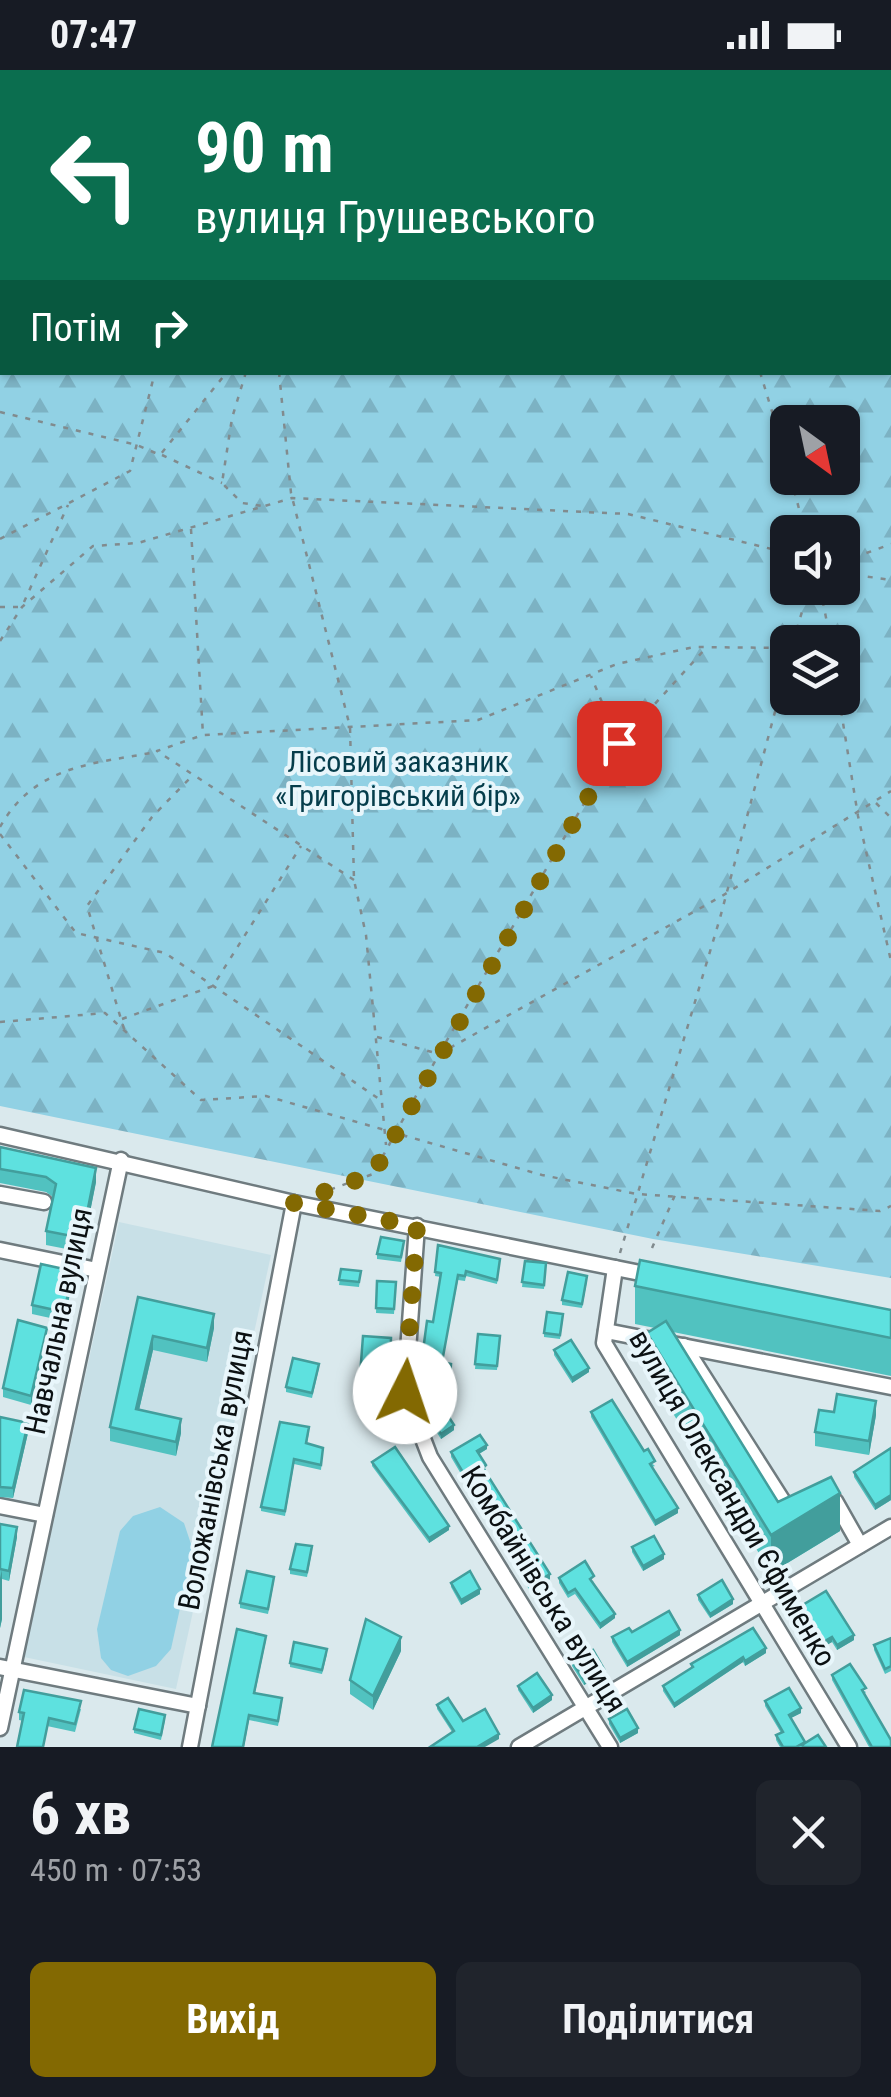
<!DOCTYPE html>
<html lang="uk">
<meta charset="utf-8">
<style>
:root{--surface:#171b24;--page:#20242c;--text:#f1f3f6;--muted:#9ea1a6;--accent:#836902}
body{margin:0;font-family:"Roboto Condensed",sans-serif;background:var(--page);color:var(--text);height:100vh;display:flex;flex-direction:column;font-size:38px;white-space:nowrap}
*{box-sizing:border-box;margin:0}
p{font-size:32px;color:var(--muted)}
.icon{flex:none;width:55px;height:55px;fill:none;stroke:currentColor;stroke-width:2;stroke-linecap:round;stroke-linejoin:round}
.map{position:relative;height:1677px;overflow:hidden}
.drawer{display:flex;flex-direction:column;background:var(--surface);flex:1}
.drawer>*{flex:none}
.banner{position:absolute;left:0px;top:0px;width:892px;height:305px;box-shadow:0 2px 8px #0004;background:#0b6e4f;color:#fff;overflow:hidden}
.needle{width:65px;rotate:147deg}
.controls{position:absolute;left:770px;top:335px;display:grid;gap:20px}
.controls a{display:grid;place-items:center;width:90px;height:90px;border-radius:15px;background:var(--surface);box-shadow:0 2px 8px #0004;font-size:50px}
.pin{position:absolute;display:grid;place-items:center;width:85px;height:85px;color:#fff;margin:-42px;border-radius:20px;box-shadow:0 5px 15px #0006}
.me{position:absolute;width:110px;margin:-55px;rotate:4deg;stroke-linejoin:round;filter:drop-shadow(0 0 8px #0008)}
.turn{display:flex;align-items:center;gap:35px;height:210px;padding:0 30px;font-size:45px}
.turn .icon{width:130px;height:130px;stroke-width:2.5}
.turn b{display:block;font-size:70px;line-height:85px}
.then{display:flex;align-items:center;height:95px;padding:0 30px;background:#0003;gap:20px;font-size:38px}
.round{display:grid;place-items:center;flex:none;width:105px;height:105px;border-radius:15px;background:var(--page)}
.headline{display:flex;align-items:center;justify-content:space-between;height:170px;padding:0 30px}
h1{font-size:60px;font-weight:700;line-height:75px}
.primary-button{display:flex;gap:20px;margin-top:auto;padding:20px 30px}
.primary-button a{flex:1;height:115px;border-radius:15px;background:var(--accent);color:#fff;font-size:40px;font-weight:700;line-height:115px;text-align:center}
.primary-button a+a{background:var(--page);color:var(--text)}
.status{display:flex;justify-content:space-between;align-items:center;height:70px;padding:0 50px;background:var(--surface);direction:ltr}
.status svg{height:28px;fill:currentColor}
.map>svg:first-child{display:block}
.built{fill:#c8e0e7}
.grass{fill:#91d1e4}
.forest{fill:url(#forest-firs);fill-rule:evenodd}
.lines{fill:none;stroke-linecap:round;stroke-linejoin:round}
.minor-casing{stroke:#6f7b7f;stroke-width:19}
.path{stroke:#818b8e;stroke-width:2.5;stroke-dasharray:5 8;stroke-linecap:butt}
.minor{stroke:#fff;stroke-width:14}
.wall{fill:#51c2c0}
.shaded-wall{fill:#429e9c}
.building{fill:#5ee1df;stroke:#429e9c;stroke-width:2.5}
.route{stroke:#836902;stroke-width:18;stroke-dasharray:0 32.4}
.labels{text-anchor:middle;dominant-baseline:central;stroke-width:8;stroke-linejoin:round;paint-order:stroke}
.park-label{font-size:30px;fill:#053d4b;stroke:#e8f6fb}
.street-label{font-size:30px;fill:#0c1113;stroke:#e8f6fb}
</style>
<div class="status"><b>07:47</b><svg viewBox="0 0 49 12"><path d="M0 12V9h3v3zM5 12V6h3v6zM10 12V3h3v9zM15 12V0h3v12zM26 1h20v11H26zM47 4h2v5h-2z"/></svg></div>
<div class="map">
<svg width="891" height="1677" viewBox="0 0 891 1677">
<defs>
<pattern id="forest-firs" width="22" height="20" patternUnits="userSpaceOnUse" patternTransform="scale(2.5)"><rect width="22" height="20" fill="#91d1e4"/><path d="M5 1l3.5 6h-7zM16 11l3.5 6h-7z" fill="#7cb2c3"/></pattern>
</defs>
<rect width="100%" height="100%" fill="#dae9ed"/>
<!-- built -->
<polygon class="built" points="119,1152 271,1185 176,1619 24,1587"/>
<!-- grass -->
<polygon class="grass" points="160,1437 184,1453 193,1480 171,1579 156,1596 128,1606 111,1600 101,1588 97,1559 120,1461 133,1446"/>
<!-- forest -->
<path class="forest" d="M 0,0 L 861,2 L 2,2 L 2,302 L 890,302 L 891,31 L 891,1208 L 653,1169 L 0,1036 ZM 788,352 L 842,352 L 842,408 L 788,408 ZM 788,462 L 842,462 L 842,518 L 788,518 ZM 788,572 L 842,572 L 842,628 L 788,628 Z"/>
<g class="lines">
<!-- minor casing -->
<g class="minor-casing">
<g id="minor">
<polyline points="871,0 874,2"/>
<polyline points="890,17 891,18"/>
<polyline points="0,1065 294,1133 655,1206"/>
<polyline points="0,1124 44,1132"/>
<polyline points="417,1156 405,1322 430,1387 610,1677"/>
<polyline points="0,1180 97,1200"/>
<polyline points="615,1198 604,1273 849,1677"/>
<polyline points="606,1261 891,1317"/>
<polyline points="684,1276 791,1444"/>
<polyline points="828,1435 835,1431 860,1475"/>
<polyline points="0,1436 45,1445"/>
<polyline points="0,1597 198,1636"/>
<polyline points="0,1658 121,1090"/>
<polyline points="190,1677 294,1133"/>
<polyline points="519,1677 891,1457"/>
</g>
</g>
<!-- path -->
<g class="path">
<polyline points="224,0 224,2"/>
<polyline points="392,0 394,2"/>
<polyline points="689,0 690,2"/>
<polyline points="219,2 219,0"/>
<polyline points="362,2 364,0"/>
<polyline points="413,2 414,0"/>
<polyline points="0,165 2,165"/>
<polyline points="246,302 232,348 222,413 242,433 263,436"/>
<polyline points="279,302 291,423 350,657 354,810 366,865 386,1075"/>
<polyline points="760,302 788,394"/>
<polyline points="0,342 137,375 160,385 227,302"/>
<polyline points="162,385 222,413"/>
<polyline points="791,408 805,462"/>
<polyline points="191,459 203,665"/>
<polyline points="0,469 130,401 155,302"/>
<polyline points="842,492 891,474"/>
<polyline points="842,503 891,510"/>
<polyline points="820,518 831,572"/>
<polyline points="24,532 68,435"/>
<polyline points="0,537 19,537"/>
<polyline points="0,571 22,537 93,476 138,473 292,428 628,444 788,483"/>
<polyline points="793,572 809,518"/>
<polyline points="839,628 858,746 891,891"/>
<polyline points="620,672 706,578"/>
<polyline points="876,733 891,748"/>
<path d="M 0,757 C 35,695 92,694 156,682"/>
<polyline points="0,764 76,863 165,883 382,1031"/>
<polyline points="354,810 157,681 203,665 478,650 617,594 694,577 788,578"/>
<polyline points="122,949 213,916 301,776"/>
<polyline points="0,952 105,943 201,1030 266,1026 542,1105 637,1124 880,1141 891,1136"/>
<polyline points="124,959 87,836 152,747 193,705"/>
<polyline points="377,967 439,984 619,673 591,606"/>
<polyline points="318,1124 373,1104 439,984 722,826 891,721"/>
<polyline points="652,1178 675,1125"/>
<polyline points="620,1183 720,848 788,593"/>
</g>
<!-- minor -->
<use href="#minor" class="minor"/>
</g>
<!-- wall -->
<g class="wall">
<polygon points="0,1077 96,1112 82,1182 46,1175 46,1161 53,1127 46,1122 0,1113"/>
<polygon points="404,1175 401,1192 377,1189 377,1184"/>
<polygon points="438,1175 500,1189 497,1214 466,1206 465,1211 458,1210 442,1292 451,1294 450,1311 437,1309 433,1329 418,1326 418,1287 422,1288 433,1252 441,1207 435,1206"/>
<polygon points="525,1191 546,1193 544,1219 522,1217"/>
<polygon points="341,1199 361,1201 359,1217 339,1215"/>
<polygon points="73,1210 64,1251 32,1244 32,1235"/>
<polygon points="377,1211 396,1212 394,1244 376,1243"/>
<polygon points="587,1211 582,1238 562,1235 562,1230"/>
<polygon points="635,1216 891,1240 891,1306 673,1262 778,1432 840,1461 771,1503 647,1301 647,1263 655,1258 635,1254"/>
<polygon points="138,1227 214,1258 207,1292 153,1280 139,1340 181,1363 176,1386 110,1371 110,1357"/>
<polygon points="563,1249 560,1269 544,1267 544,1263"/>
<polygon points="478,1264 500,1266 497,1300 475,1299"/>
<polygon points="363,1266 390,1294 395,1295 398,1353 368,1353 368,1325 359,1324"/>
<polygon points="47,1267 31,1335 3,1327 3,1318"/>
<polygon points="554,1280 589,1302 572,1313 554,1285"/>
<polygon points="319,1298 312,1328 286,1322 286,1317"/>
<polygon points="591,1342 655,1396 652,1397 678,1443 655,1456 591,1347"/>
<polygon points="876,1345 869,1385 815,1376 815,1362"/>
<polygon points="0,1347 28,1363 13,1428 0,1427"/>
<polygon points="430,1347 454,1360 441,1369 430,1352"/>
<polygon points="309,1362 307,1374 323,1378 321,1400 294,1394 285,1446 261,1441 261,1437"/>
<polygon points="891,1378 891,1430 875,1440 854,1407 854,1402"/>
<polygon points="487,1379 479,1384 486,1400 485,1401 550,1509 530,1521 451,1387 451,1382"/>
<polygon points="372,1392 449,1460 429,1473 372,1396"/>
<polygon points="0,1454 17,1467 9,1511 2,1509 2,1549 0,1558"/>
<polygon points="632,1477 664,1489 643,1501 632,1482"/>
<polygon points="312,1481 307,1507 290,1504 290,1499"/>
<polygon points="559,1508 594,1511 592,1512 615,1548 600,1559 575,1524 568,1528 559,1513"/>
<polygon points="274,1511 268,1544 240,1538 240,1533"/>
<polygon points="451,1513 480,1524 461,1535 451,1517"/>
<polygon points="698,1525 733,1534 710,1548 698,1530"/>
<polygon points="796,1539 854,1570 837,1580 832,1572 816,1581 796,1544"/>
<polygon points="632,1562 680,1565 627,1597 612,1572 612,1567"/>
<polygon points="891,1568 891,1601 885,1604 874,1580 874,1575"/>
<polygon points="266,1570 255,1623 282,1633 278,1656 249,1650 244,1677 212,1677"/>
<polygon points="401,1581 373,1640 350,1624 350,1610"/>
<polygon points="766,1583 745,1596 743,1592 674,1638 663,1621 663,1616 691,1598 691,1594"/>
<polygon points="327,1584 322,1604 290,1597 290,1593"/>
<polygon points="572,1591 604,1604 584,1615 572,1596"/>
<polygon points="832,1605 866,1622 864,1624 891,1677 869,1677 832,1610"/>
<polygon points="518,1616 552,1630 533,1643 518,1620"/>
<polygon points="765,1631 801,1643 791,1648 805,1672 826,1677 780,1677 776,1670 776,1665 781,1663 765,1636"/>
<polygon points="437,1635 463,1651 499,1669 452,1662 437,1639"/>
<polygon points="81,1639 75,1662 19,1650 19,1642"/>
<polygon points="609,1649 638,1663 620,1673 609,1654"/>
<polygon points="165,1650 161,1670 134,1663 134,1659"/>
</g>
<!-- shaded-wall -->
<g class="shaded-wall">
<polygon points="96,1098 96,1112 82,1182 82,1168"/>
<polygon points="73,1201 73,1210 64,1251 64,1242"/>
<polygon points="214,1244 214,1258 207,1292 207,1278"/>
<polygon points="47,1258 47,1267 31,1335 31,1326"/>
<polygon points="153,1266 153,1280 136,1353 136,1339"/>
<polygon points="589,1298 589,1302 572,1313 572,1308"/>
<polygon points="876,1331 876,1345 869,1385 869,1371"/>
<polygon points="181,1349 181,1363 176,1386 176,1372"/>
<polygon points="28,1353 28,1363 13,1428 13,1418"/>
<polygon points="454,1355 454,1360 441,1369 441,1364"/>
<polygon points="487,1375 487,1379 477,1385 477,1381"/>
<polygon points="840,1423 840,1461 771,1503 771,1465"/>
<polygon points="891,1425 891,1430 875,1440 875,1435"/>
<polygon points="678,1438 678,1443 655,1456 655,1451"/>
<polygon points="449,1456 449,1460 429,1473 429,1468"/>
<polygon points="17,1457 17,1467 9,1511 9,1501"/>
<polygon points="664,1484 664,1489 643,1501 643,1496"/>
<polygon points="2,1500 2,1549 0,1558 0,1508"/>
<polygon points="550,1504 550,1509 530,1521 530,1516"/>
<polygon points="480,1519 480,1524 461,1535 461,1530"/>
<polygon points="733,1529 733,1534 710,1548 710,1544"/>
<polygon points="615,1544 615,1548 600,1559 600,1554"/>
<polygon points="680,1560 680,1565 627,1597 627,1592"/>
<polygon points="854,1565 854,1570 837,1580 837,1575"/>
<polygon points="401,1567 401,1581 373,1640 373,1626"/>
<polygon points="832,1567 832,1572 816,1581 816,1576"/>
<polygon points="766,1578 766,1583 745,1596 745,1591"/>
<polygon points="743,1587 743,1592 674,1638 674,1634"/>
<polygon points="604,1599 604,1604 584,1615 584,1610"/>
<polygon points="552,1625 552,1630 533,1643 533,1638"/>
<polygon points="801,1638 801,1643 789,1649 789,1645"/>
<polygon points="638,1658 638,1663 620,1673 620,1668"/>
<polygon points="499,1664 499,1669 485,1677 477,1677"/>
</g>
<!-- building -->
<g class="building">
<polygon points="0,1077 96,1098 82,1168 46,1161 56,1114 46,1107 0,1099"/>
<polygon points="381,1167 404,1171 401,1187 377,1184"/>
<polygon points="438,1175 500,1189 497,1210 466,1201 465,1206 458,1205 442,1292 451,1294 450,1306 437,1304 433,1324 418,1321 418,1287 422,1288 427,1251 433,1252 441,1203 435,1202"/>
<polygon points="640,1190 891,1240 891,1268 635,1216"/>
<polygon points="525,1191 546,1193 544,1215 522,1212"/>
<polygon points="41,1194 73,1201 64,1242 32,1235"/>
<polygon points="341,1199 361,1201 359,1212 339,1210"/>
<polygon points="568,1202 587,1206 582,1234 562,1230"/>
<polygon points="377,1211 396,1212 394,1239 376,1238"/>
<polygon points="138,1227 214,1244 207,1278 153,1266 136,1339 181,1349 176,1372 110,1357"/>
<polygon points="547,1242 563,1244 560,1265 544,1263"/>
<polygon points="18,1250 47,1258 31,1326 3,1318"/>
<polygon points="666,1251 778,1432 831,1407 840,1423 771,1465 647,1263"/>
<polygon points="478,1264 500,1266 497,1296 475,1294"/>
<polygon points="363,1266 391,1268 390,1294 395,1295 398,1349 368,1349 368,1320 359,1319"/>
<polygon points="571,1270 589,1298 572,1308 554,1280"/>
<polygon points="293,1288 319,1294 312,1323 286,1317"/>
<polygon points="837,1324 876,1331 869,1371 815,1362 819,1340 834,1342"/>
<polygon points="612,1330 644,1381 648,1379 655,1391 650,1394 678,1438 655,1451 591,1342"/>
<polygon points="443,1338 454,1355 441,1364 430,1347"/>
<polygon points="0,1347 28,1353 13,1418 0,1417"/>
<polygon points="280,1352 309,1357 306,1373 323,1378 321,1395 294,1389 285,1441 261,1437"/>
<polygon points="480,1365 487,1375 477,1381 486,1395 483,1398 550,1504 530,1516 451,1382"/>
<polygon points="395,1377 449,1456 429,1468 372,1392"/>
<polygon points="891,1378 891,1425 875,1435 854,1402"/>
<polygon points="0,1454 17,1457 9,1501 0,1499"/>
<polygon points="654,1466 664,1484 643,1496 632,1477"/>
<polygon points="296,1474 312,1476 307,1502 290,1499"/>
<polygon points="585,1491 594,1506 590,1509 615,1544 600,1554 575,1519 568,1523 559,1508"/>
<polygon points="247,1501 274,1507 268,1539 240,1533"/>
<polygon points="470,1501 480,1519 461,1530 451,1513"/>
<polygon points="722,1510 733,1529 710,1544 698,1525"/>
<polygon points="826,1521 854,1565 837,1575 832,1567 816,1576 796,1539"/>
<polygon points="669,1541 680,1560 627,1592 612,1567 629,1558 632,1562"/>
<polygon points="366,1549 401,1567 373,1626 350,1610"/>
<polygon points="753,1558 766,1578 745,1591 743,1587 674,1634 663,1616 693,1597 691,1594"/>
<polygon points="237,1559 266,1566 254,1623 282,1628 278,1651 249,1645 243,1677 212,1677"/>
<polygon points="891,1568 891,1596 885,1599 874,1575"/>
<polygon points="294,1572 327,1579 322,1600 290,1593"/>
<polygon points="593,1580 604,1599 584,1610 572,1591"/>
<polygon points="850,1594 866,1618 862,1620 891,1670 891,1677 872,1677 832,1605"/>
<polygon points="537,1603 552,1625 533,1638 518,1616"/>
<polygon points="789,1618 801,1638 789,1645 805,1672 796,1677 783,1677 776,1665 783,1662 765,1631"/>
<polygon points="24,1620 81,1631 75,1654 49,1648 43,1677 17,1677 24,1643 19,1642"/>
<polygon points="448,1628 463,1651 485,1639 499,1664 477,1677 430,1677 454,1661 437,1635"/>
<polygon points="139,1639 165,1645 161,1665 134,1659"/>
<polygon points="627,1639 638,1658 620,1668 609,1649"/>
<polygon points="818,1665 826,1677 804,1677 802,1675"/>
</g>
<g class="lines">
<!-- route -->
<polyline class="route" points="405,1322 417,1156 294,1133 373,1104 619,673"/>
</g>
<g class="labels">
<!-- park labels -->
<g class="park-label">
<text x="398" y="691">Лісовий заказник<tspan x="398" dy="34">«Григорівський бір»</tspan></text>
</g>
<!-- street labels -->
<g class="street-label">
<text transform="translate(58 1251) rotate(-78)">Навчальна вулиця</text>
<text transform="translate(215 1400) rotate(-79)">Воложанівська вулиця</text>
<text transform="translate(733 1428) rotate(60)">вулиця Олександри Єфименко</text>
<text transform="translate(544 1519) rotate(58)">Комбайнівська вулиця</text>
</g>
</g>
</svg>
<div class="controls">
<a><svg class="needle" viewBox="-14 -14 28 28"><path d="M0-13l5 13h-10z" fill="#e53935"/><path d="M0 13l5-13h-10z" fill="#9ea1a6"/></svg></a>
<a><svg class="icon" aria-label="sound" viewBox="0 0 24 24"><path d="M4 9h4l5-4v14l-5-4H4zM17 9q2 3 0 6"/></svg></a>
<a><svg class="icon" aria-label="layers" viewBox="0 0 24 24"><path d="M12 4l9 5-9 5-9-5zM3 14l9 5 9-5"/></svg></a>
</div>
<div class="pin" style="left:619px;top:673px;background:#d93025"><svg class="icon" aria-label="arrive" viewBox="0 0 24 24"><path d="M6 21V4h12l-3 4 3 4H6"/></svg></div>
<svg class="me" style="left:405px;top:1322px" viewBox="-20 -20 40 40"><circle r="19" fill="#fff"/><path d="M0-13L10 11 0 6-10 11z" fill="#836902"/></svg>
<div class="banner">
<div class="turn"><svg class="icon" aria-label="left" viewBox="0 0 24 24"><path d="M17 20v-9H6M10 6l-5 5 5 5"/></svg><div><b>90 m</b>вулиця Грушевського</div></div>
<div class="then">Потім<svg class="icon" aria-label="right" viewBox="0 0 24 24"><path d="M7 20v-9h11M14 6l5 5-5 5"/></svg></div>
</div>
</div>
<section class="drawer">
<div class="headline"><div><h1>6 хв</h1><p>450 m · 07:53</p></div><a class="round"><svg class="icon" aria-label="close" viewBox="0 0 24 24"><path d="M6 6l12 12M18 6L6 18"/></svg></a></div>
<div class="primary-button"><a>Вихід</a><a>Поділитися</a></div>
</section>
